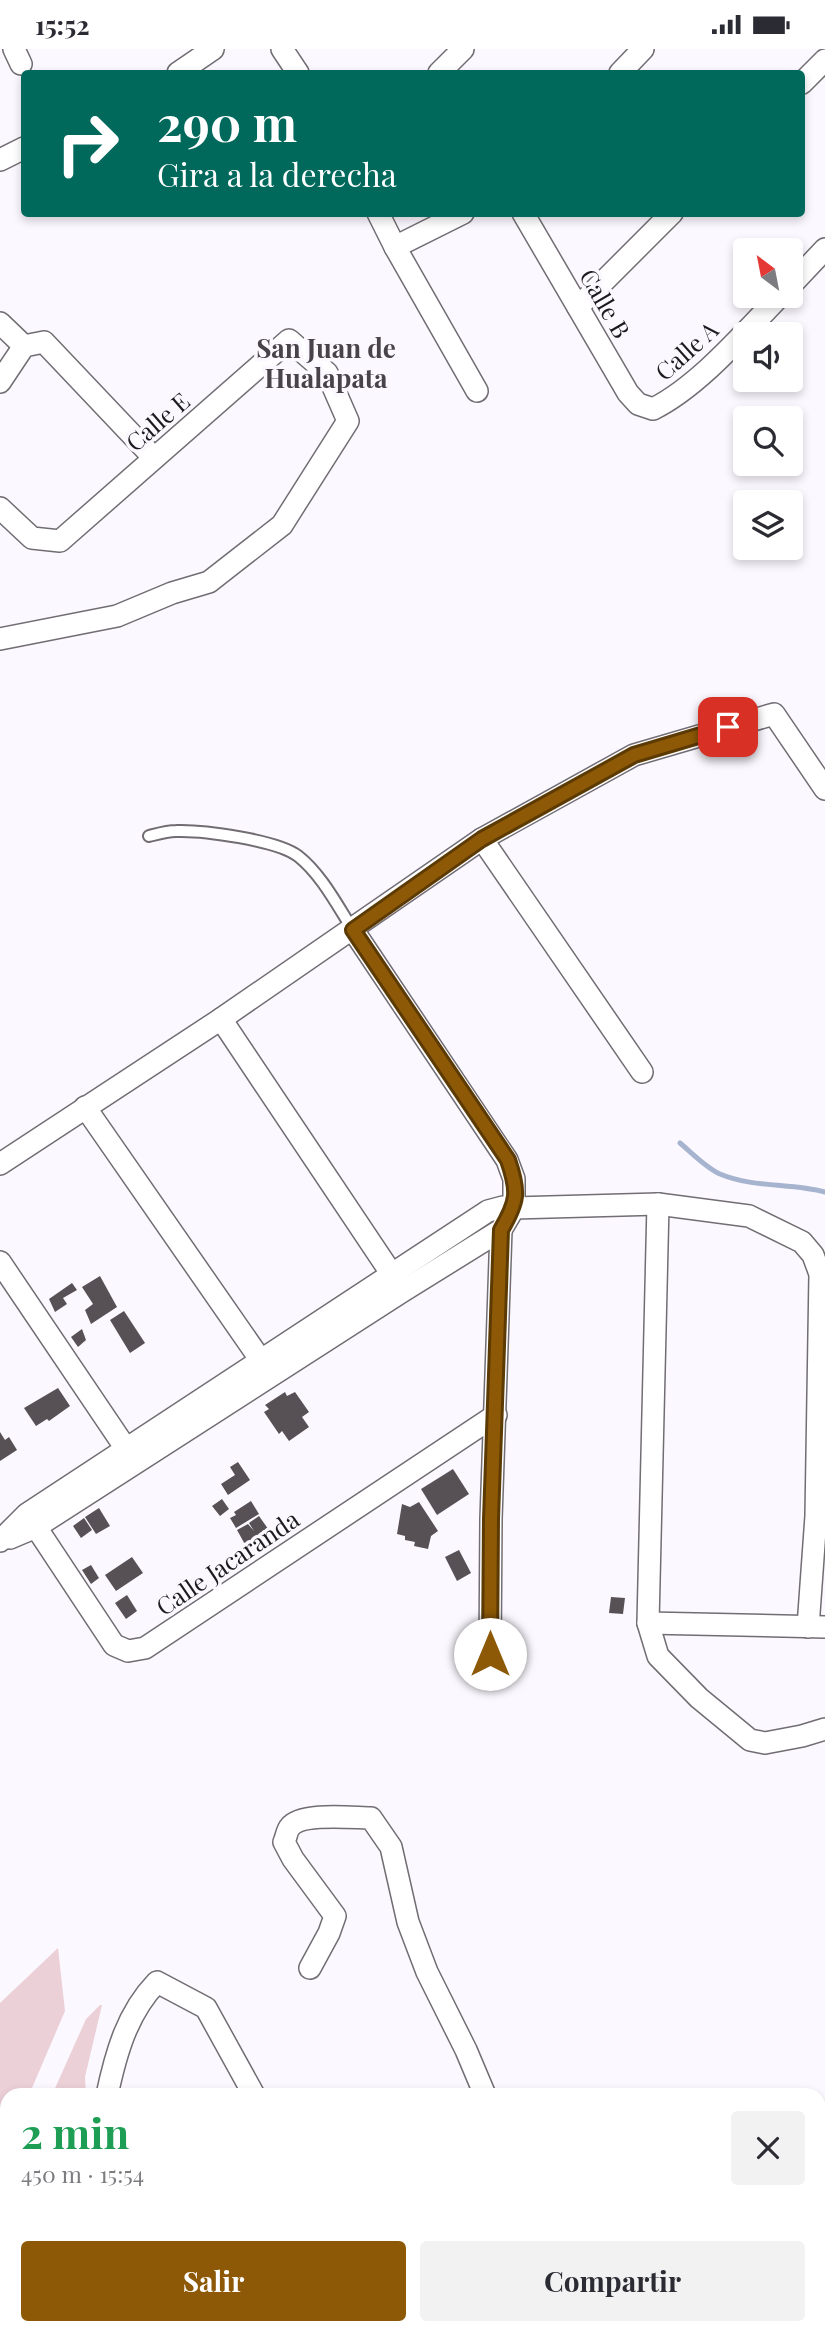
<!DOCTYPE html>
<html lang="es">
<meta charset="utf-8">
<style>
:root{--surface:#fff;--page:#f2f2f3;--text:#2b2b33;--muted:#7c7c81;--accent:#8d5906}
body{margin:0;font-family:"Playfair Display",serif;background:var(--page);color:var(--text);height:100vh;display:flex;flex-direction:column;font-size:26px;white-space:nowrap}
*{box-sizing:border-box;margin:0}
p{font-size:23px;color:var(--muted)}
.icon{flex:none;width:38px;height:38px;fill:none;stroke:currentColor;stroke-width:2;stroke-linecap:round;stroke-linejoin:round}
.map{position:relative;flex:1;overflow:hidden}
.details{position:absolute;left:0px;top:2039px;width:826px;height:247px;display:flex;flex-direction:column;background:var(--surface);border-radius:21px 21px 0 0;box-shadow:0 4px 10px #0003}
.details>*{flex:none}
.guide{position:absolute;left:21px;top:21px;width:784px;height:147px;border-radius:7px;box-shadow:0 4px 10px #0003;background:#00695c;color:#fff;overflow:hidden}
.needle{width:46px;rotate:328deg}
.tools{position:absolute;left:733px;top:189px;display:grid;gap:14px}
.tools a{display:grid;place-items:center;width:70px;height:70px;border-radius:7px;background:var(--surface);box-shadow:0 4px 10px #0003;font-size:35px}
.pin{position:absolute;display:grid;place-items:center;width:60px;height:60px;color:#fff;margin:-30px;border-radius:14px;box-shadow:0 4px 10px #0006}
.me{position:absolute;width:77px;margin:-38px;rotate:0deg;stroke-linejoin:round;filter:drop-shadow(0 0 5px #0008)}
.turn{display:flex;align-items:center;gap:24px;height:147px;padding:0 21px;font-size:32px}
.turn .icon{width:91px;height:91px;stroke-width:2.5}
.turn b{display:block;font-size:49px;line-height:60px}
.round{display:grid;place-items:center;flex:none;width:74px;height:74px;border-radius:7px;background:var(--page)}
.overview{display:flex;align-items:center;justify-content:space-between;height:119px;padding:0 21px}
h1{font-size:42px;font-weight:700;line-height:52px;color:#1e9e55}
.action{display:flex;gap:14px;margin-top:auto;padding:14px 21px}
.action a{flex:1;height:80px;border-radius:7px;background:var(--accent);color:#fff;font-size:28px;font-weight:700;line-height:80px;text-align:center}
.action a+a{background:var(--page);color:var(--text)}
.status{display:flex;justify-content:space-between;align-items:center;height:49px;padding:0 35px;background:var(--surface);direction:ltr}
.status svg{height:19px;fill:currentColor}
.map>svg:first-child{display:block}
.green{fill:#ecd0d7}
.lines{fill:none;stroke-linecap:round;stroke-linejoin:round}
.stream{stroke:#a7b4cf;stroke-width:5}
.building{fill:#575155}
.lane-casing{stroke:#716d73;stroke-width:14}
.street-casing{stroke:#716d73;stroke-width:24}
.lane{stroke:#fff;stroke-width:10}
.street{stroke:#fff;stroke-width:21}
.route-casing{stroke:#5c3a04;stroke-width:18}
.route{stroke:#8d5906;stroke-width:12}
.labels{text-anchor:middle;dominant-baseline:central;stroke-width:7;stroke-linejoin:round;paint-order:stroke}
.street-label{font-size:24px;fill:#1b1a1c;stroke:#fcf8ff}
.neighbourhood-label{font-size:26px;font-weight:bold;fill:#474349;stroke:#fcf8ff}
</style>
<div class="status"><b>15:52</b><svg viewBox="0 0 49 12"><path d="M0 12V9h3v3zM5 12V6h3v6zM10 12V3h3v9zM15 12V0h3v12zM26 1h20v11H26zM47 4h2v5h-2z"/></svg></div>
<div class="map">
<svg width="825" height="2284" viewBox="0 0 825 2284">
<rect width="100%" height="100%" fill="#fcf8ff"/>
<!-- green -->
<g class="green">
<polygon points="58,1899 65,1962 29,2046 7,2046 7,2099 0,2095 0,1954"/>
<polygon points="100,1956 102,1956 85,2028 86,2046 52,2046 86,1970"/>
<polygon points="0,2128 7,2132 8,2279 4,2284 0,2284"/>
</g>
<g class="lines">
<!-- stream -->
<path class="stream" d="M 680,1094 C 692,1104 706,1119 720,1125 C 753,1139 791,1134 825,1143"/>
</g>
<!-- building -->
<g class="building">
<polygon points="100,1227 117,1258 91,1275 85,1261 93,1255 82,1238"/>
<polygon points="72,1234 77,1241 63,1249 67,1255 55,1263 49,1250"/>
<polygon points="124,1262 145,1294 130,1304 110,1271"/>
<polygon points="82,1280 86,1291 78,1298 71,1288"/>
<polygon points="58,1339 70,1357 49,1372 47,1370 36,1377 24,1359"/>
<polygon points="285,1343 287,1347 295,1343 309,1363 302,1368 309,1378 289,1392 282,1382 279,1385 264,1363 269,1360 265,1356"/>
<polygon points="0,1383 5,1391 9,1388 17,1401 0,1412"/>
<polygon points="238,1413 250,1431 228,1446 221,1435 235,1426 230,1418"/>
<polygon points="453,1420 469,1445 437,1466 421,1440"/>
<polygon points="222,1450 229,1460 220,1467 212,1457"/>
<polygon points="251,1452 259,1465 236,1479 230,1469 236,1466 234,1463"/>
<polygon points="419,1453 438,1482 431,1487 428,1500 414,1497 415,1493 405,1491 405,1487 397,1485 402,1455 410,1458"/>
<polygon points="99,1459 110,1477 96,1485 85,1468"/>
<polygon points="259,1467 271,1484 247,1499 237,1481 248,1475 254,1482 249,1474"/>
<polygon points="84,1469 92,1481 81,1489 73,1477"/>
<polygon points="459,1501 471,1524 457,1532 445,1508"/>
<polygon points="132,1508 143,1524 116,1542 105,1526"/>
<polygon points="91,1516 99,1529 91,1535 82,1521"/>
<polygon points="127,1546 137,1562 126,1570 115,1554"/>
<polygon points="611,1548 625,1549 623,1565 609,1564"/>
</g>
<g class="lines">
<!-- lane casing -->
<g class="lane-casing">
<g id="lane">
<path d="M 149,787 C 157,785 167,782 176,782 C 202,781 277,791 298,807 C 321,825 337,856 353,881"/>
<polyline points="0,2115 7,2118"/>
</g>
</g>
<!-- street casing -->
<g class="street-casing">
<g id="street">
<polyline points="14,0 21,15"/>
<polyline points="282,0 298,24"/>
<polyline points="178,24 213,0"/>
<polyline points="439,24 463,0"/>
<polyline points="620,24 643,0"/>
<polyline points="802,34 825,11"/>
<polyline points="0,111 24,99"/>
<polyline points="378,164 395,198 463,164"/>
<path d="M 523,164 L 628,344 L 638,355 L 653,360 C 699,337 744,284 780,247"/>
<polyline points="395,198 477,342"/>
<polyline points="791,236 825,200"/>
<polyline points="578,258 672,164"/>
<polyline points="0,274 24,297"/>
<polyline points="0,333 24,297 44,293 154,409"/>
<polyline points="0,459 32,489 60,492 289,291 327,324 348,372 282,476 209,533 172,544 117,567 0,590"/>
<polyline points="482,790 642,1023"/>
<polyline points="221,970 399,1236"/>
<polyline points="85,1058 269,1323"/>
<polyline points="0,1115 221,970 482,790 634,706 774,665 825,740"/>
<polyline points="658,1155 648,1574 658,1607 699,1649 750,1691 765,1694 802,1687 825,1680"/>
<polyline points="0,1213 133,1410"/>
<polyline points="28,1466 114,1596 128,1602 145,1599 496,1366"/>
<polyline points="10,1489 36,1478 403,1242 501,1181 514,1159 514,1130 507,1111 353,881"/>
<polyline points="0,1492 27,1465 488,1162 503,1158 514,1159 658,1155 749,1167 802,1193 813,1206 820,1225 816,1467 808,1578"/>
<polyline points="648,1574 825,1578"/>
<polyline points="490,1605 491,1470 501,1181"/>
<path d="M 310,1919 L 329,1884 L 335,1867 L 293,1810 L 284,1793 C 286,1789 287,1781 290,1778 C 301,1763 354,1769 371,1769 L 391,1798 L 408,1873 L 427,1923 L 466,2001 L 485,2046"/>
<path d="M 107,2046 C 116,2004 127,1964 157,1933 L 206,1959 L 254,2046"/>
<polyline points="535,2278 535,2284"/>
<polyline points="16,2284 19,2278"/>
<polyline points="39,2284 44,2278"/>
<polyline points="98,2284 101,2278"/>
<polyline points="280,2284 286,2278"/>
<polyline points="316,2284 319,2278"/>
</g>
</g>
<!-- lane -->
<use href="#lane" class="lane"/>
<!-- street -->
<use href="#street" class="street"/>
</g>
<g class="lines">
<!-- route casing -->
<g class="route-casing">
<path id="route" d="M 490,1605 L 491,1470 L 501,1181 C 518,1152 519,1143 508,1111 L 353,881 L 482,790 L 634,706 L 728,678"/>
</g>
<!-- route -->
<use href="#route" class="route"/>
</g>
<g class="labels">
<!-- street labels -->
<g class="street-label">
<text transform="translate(606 254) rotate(60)">Calle B</text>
<text transform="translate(686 301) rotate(-42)">Calle A</text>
<text transform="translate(157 372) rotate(-41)">Calle E</text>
<text transform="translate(227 1513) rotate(-34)">Calle Jacaranda</text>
</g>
<!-- neighbourhood labels -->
<g class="neighbourhood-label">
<text x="326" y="298">San Juan de<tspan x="326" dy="30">Hualapata</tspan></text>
</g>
</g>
</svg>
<div class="tools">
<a><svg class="needle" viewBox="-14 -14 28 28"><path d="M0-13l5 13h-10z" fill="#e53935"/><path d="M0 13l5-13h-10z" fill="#7c7c81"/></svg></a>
<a><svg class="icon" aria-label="sound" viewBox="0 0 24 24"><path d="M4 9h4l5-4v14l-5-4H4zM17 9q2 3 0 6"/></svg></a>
<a><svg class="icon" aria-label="search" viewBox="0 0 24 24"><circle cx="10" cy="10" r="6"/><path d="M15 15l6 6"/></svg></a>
<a><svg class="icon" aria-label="layers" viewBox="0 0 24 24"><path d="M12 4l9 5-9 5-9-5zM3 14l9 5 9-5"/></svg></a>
</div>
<div class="pin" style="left:728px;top:678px;background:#d93025"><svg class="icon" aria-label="arrive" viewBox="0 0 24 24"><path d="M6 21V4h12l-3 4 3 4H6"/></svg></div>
<svg class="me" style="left:490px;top:1605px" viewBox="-20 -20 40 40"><circle r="19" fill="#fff"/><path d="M0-13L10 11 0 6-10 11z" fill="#8d5906"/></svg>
<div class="guide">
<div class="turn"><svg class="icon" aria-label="right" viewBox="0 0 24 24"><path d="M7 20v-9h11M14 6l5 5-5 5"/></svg><div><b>290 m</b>Gira a la derecha</div></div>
</div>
<section class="details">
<div class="overview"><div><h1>2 min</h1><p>450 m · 15:54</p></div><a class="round"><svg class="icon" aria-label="close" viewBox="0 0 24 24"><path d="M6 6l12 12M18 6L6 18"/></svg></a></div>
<div class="action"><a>Salir</a><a>Compartir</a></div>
</section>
</div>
